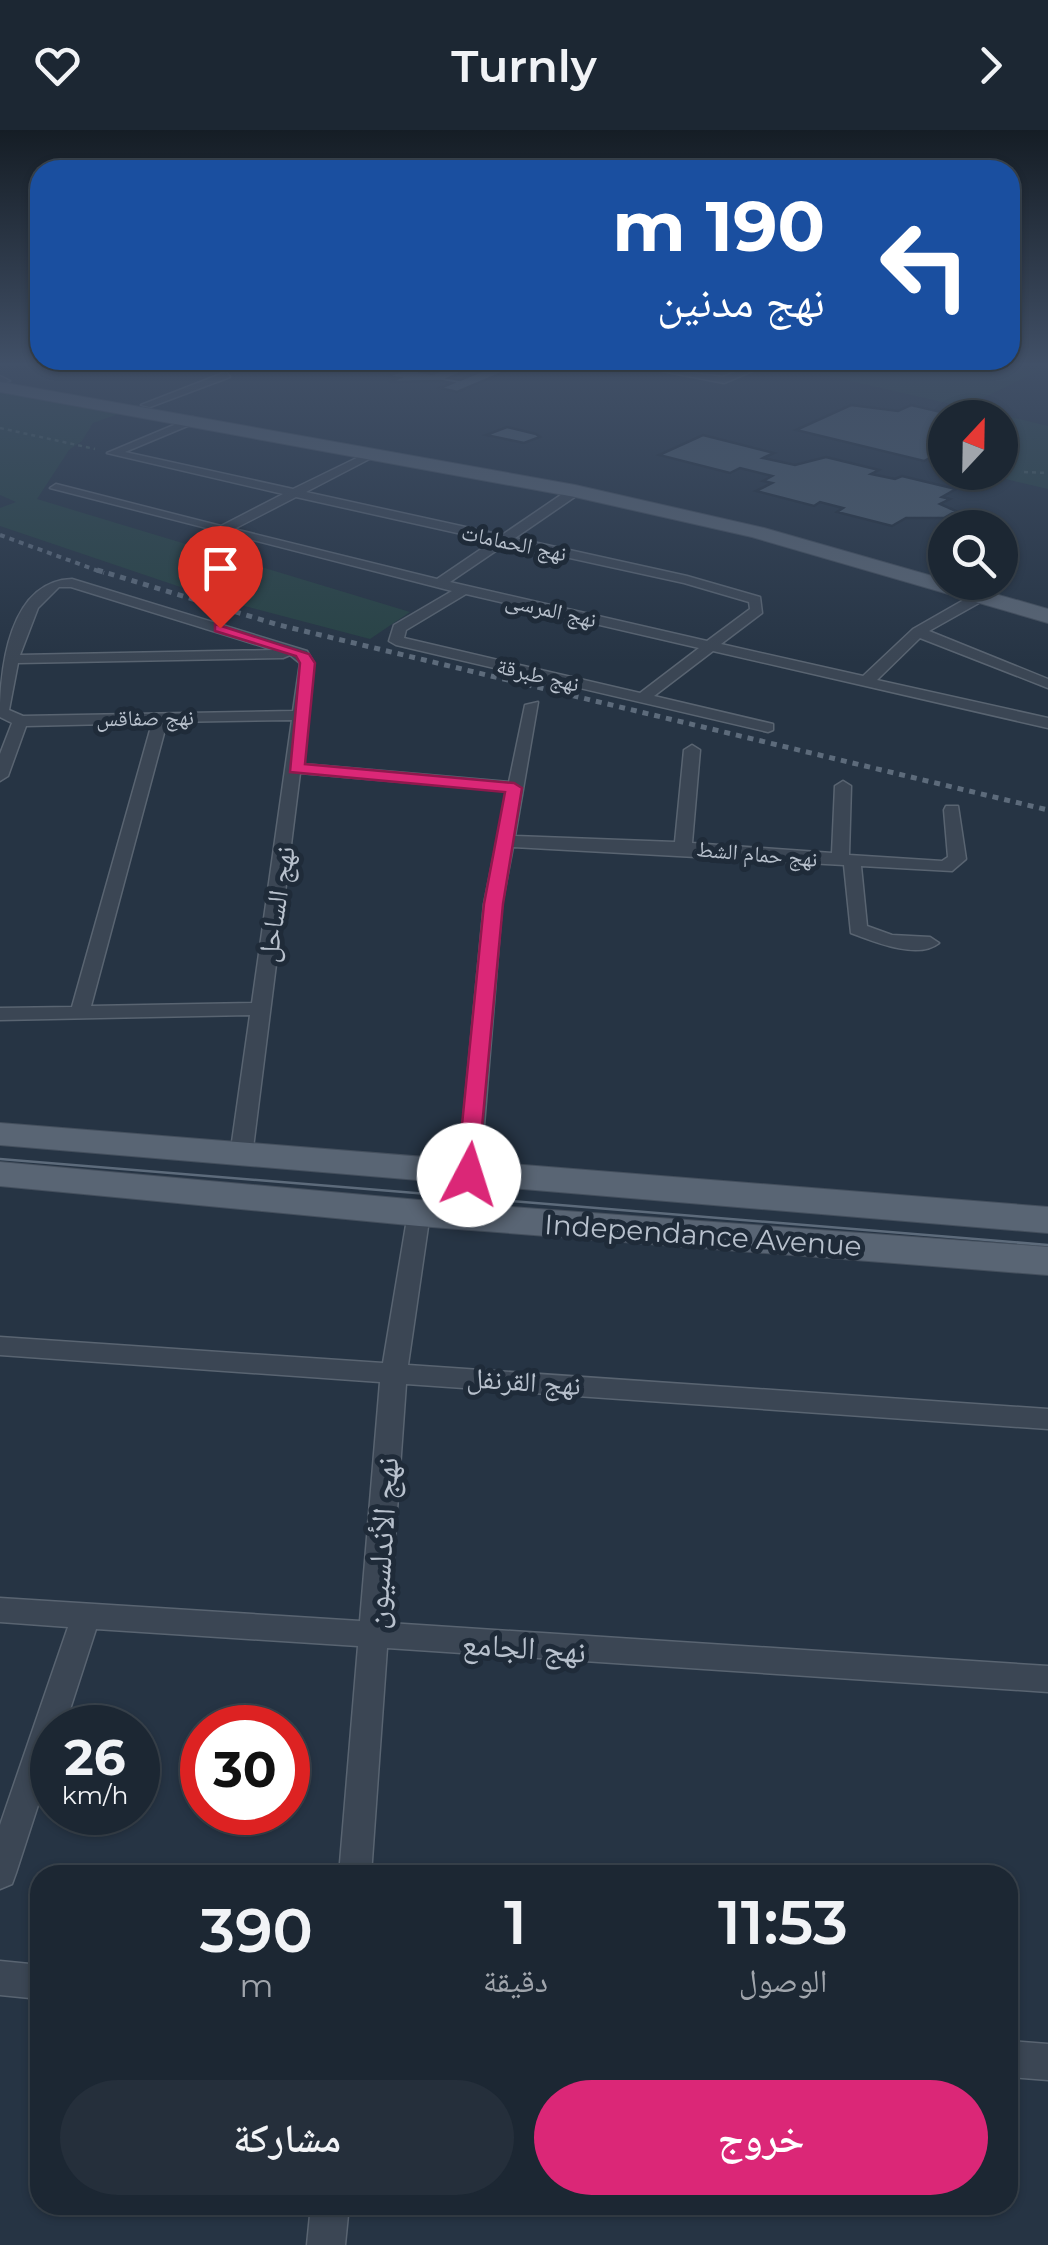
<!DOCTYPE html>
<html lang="ar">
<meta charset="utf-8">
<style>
:root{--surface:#1c2733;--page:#252f3b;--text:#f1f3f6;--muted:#a0a5ac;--line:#3a444e;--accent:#db2777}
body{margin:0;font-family:Montserrat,"Noto Naskh Arabic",sans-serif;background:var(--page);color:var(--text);direction:rtl;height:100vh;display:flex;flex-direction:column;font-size:38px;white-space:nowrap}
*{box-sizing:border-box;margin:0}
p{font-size:32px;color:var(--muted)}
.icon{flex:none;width:55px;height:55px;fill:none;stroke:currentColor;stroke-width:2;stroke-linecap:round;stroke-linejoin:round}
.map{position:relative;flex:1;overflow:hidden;direction:ltr}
.sheet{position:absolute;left:30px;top:1735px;width:988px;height:350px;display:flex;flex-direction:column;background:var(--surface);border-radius:30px;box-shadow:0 2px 8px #0004,0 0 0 2px var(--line);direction:rtl}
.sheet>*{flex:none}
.guide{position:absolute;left:30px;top:30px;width:990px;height:210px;border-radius:30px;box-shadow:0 2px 8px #0004,0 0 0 2px var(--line);direction:rtl;background:#1a4fa0;color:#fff;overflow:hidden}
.needle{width:65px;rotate:22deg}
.controls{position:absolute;left:928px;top:270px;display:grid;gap:20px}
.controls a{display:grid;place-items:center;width:90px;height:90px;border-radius:50%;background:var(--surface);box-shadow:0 2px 8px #0004,0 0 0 2px var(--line);font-size:50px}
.speed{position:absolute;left:30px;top:1575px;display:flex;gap:20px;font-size:50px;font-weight:700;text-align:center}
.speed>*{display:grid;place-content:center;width:130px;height:130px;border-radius:50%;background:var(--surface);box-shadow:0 2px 8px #0004,0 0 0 2px var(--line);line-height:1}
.speed small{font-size:25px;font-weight:400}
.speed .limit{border:15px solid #d22;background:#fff;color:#111}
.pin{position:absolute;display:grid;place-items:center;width:85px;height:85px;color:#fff;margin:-102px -42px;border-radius:50% 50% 50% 0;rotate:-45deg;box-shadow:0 0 10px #0007}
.pin .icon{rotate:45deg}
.me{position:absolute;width:110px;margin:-55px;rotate:5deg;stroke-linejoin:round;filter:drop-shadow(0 0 8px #0008)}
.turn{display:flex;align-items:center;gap:35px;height:210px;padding:0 30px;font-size:45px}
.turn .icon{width:130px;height:130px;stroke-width:2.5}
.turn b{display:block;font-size:70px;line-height:85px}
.eta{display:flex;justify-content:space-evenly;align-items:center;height:170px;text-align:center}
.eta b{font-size:60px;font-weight:600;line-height:70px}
.button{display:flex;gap:20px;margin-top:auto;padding:20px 30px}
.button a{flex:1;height:115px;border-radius:60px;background:var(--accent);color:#fff;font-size:40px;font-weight:600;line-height:115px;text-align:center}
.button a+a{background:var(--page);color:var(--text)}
header{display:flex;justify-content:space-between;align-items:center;height:130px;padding:0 30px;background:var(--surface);font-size:45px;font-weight:600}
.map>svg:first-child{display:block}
.green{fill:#284345}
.building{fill:#4a5a6a;stroke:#212d3b;stroke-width:2.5}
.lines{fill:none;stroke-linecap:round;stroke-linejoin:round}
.minor-casing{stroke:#596471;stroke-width:3}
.primary-casing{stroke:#444f5d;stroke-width:2}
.path{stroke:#476061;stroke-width:2.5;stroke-dasharray:4 4;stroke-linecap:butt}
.minor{fill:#3b4654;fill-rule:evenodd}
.primary{fill:#596574;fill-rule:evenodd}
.tram{stroke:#5d6b7b;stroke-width:2.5}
.rail-far1{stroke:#5d6b7b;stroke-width:4;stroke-dasharray:5 5;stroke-linecap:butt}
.rail{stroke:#5d6b7b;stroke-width:5;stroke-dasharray:6 6;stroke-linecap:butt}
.route{fill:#db2777;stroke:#8e194d;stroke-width:2.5}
.labels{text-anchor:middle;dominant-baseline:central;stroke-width:10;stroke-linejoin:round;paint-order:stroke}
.far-street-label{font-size:22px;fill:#b8c1cd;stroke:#1f2b39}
.street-label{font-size:28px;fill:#b8c1cd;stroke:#1f2b39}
.near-street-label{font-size:32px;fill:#b8c1cd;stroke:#1f2b39}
</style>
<header><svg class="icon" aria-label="forward" viewBox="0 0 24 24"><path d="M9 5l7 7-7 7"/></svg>Turnly<svg class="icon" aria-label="heart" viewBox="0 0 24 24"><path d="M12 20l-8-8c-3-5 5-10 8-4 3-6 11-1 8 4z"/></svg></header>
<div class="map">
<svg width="1048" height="2115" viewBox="0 0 1048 2115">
<rect width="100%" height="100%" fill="#263444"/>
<!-- green -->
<g class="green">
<polygon points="822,237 1047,237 964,277 811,242"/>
<polygon points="0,261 124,282 93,293 82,311 69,320 37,369 410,482 370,509 210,467 0,396 0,378 16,372 0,365"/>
<polygon points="1011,287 1048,296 1048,359 980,343 1000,342 1000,293"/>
</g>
<!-- building -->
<g class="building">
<polygon points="411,237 434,237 422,242 432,244 450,237 475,237 449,248 460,250 491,237 516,237 457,262 440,258 452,253 441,251 389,252 399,248 388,246"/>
<polygon points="851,275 898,281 911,275 967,288 945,288 945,320 924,331 796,300"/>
<polygon points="507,297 536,304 540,307 524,313 486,305"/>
<polygon points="703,305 774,323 763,328 795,335 826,327 879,340 871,344 895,349 902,346 956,359 942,367 950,369 940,374 956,381 944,388 906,388 892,396 837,382 843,378 820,372 814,376 756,361 772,353 763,351 772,346 740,338 730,343 659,325"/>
</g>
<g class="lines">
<!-- minor casing -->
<g class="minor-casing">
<g id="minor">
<polygon points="168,237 295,237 290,240 173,240"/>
<polygon points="641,237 723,247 748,237 762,237 724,253"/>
<polygon points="226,242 230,247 150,277 141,275"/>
<polygon points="0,246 10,251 0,253"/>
<path d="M 193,287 L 197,292 L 125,322 L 293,359 L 373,320 L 377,325 L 306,362 L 502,405 L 571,358 L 579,358 L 579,364 L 515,408 L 687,446 L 760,467 L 762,483 L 721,514 L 863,546 L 913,499 L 976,463 L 986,463 L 986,469 L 929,501 L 1048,549 L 1048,558 L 920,508 L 877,550 L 1048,588 L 1048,598 L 713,521 L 654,566 L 773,594 L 773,600 L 768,602 L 396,515 L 389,511 L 394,495 L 452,461 L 50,358 L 56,354 L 221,396 L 283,364 L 107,323 ZM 296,367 L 493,411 L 437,449 L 234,399 ZM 506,414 L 684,453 L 749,472 L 750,479 L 707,511 L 450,452 ZM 466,464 L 699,518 L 640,563 L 404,508 L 406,500 Z"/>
<path d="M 72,449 L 307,521 L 314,533 L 302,634 L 509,652 L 525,575 L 538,572 L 515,706 L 675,712 L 684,620 L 692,615 L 700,620 L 692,713 L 832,723 L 835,656 L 843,651 L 851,656 L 849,725 L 942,731 L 948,727 L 944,680 L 946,676 L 958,676 L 966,729 L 952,741 L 861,736 L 867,796 L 892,805 L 930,807 L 939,813 C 918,830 875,812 851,803 L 844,735 L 513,717 L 502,774 L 480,1045 L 469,1052 L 458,1045 L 484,774 L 507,661 L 300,643 L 252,1026 L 241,1033 L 233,1031 L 230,1026 L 250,885 L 0,890 L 0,878 L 72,877 L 152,593 L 26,596 L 8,646 L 0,651 L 0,624 L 12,593 L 0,587 C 0,538 9,451 72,449 ZM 59,457 L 71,457 L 274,520 L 20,525 L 38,478 ZM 290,525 L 300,533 L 293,581 L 23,586 L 9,580 L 18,533 L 283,528 ZM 292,590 L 252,873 L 91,876 L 167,592 Z"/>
<polygon points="419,1075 430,1083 408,1235 1048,1279 1048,1299 406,1254 389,1493 1048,1536 1048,1562 387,1518 371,1745 339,1745 358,1516 96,1499 64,1598 52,1598 52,1632 16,1743 12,1754 0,1759 0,1695 68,1497 0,1492 0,1468 360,1491 380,1252 0,1225 0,1207 383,1233 408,1083"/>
<polygon points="0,1831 40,1835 40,1869 0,1865"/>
<polygon points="1008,1911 1048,1914 1048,1950 1008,1947"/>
<polygon points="311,2075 349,2075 345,2115 307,2115"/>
</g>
</g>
<!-- primary casing -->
<g class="primary-casing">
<g id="primary">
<polygon points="0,252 575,355 764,398 1048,479 1048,493 752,407 575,367 0,262"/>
<polygon points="0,993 1048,1077 1048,1103 0,1015"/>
<polygon points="0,1032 419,1070 1048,1117 1048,1145 419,1096 0,1056"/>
</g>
</g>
<!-- path -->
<g class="path">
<polyline points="0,298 95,319"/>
<polyline points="1024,342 1048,343"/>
</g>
<!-- minor -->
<use href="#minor" class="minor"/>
<!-- primary -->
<use href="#primary" class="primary"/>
<!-- tram -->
<polyline class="tram" points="0,1029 1048,1115"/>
<!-- rail-far1 -->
<polyline class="rail-far1" points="0,405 104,443"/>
<!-- rail -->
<polyline class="rail" points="97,440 279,495 1048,680"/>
</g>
<!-- sky -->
<linearGradient id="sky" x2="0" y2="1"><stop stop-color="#151d25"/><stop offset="0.44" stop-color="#415067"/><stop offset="1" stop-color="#415067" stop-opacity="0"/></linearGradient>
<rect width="1048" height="533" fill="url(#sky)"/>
<!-- route -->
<polygon class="route" points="215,494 309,524 315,533 305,634 514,653 522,658 503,774 477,1050 461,1050 457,1045 484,774 505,662 290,642 300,533 296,526 215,501"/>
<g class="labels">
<!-- far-street labels -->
<g class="far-street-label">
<text transform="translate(514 413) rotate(12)">نهج الحمامات</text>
<text transform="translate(551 480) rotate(13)">نهج المرسى</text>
<text transform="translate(538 545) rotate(13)">نهج طبرقة</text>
<text transform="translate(145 588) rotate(-1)">نهج صفاقس</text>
<text transform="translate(757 724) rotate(5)">نهج حمام الشط</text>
</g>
<!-- street labels -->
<g class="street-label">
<text transform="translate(276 774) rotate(-81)">نهج الساحل</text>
<text transform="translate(703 1105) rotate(4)">Independance Avenue</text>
<text transform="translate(524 1251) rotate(4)">نهج القرنفل</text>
</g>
<!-- near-street labels -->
<g class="near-street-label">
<text transform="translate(381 1413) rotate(-86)">نهج الأندلسيون</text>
<text transform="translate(524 1517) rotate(4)">نهج الجامع</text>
</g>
</g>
</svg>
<div class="controls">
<a><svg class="needle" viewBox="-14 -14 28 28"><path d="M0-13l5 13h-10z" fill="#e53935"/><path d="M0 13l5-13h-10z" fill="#a0a5ac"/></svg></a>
<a><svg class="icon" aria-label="search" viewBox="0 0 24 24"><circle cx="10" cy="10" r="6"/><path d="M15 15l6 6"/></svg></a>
</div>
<div class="speed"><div>26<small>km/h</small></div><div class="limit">30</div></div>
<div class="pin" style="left:220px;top:498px;background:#d93025"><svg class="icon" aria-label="arrive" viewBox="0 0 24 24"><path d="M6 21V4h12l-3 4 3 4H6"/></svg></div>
<svg class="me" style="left:469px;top:1045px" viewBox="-20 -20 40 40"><circle r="19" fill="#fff"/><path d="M0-13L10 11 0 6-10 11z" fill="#db2777"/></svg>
<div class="guide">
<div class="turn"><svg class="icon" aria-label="left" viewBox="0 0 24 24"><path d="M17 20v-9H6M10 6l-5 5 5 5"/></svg><div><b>190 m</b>نهج مدنين</div></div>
</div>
<section class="sheet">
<div class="eta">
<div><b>11:53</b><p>الوصول</p></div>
<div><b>1</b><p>دقيقة</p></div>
<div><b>390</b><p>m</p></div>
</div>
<div class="button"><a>خروج</a><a>مشاركة</a></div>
</section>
</div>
